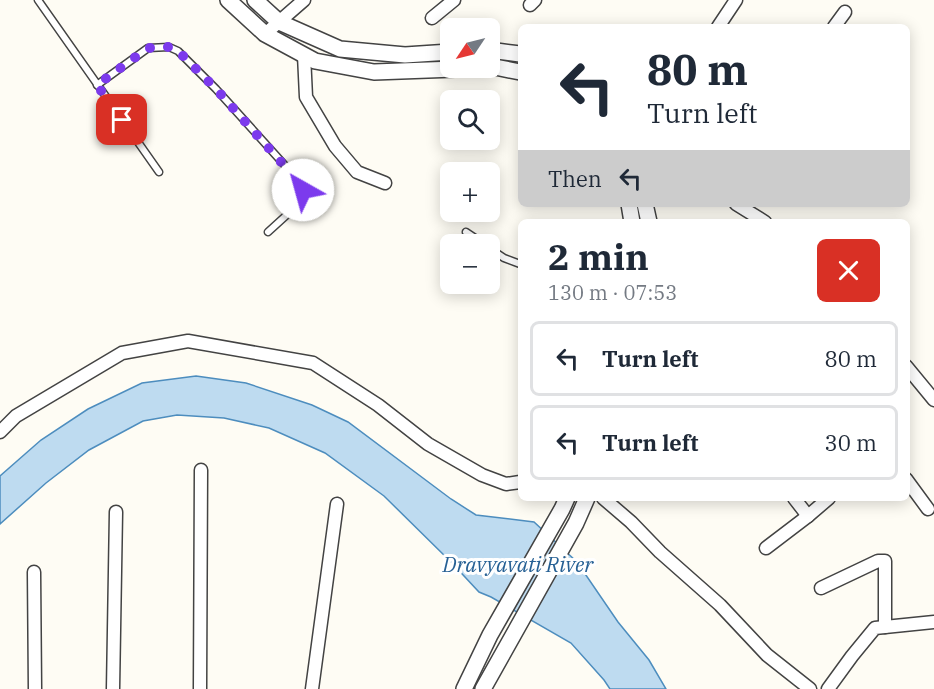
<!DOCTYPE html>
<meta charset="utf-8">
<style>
:root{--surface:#fff;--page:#f2f2f3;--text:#1f2937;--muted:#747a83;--line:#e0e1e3}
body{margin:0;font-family:"IBM Plex Serif",serif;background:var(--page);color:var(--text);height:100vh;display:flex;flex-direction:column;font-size:22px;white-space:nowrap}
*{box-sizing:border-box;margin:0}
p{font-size:20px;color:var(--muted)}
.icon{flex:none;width:33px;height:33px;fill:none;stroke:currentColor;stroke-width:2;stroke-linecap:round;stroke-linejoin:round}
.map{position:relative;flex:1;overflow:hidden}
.drawer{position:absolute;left:518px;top:219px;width:392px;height:282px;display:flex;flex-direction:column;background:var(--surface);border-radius:9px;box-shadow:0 3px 15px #0003}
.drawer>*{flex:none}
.banner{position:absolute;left:518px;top:24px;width:392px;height:183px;border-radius:9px;box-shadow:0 3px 15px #0003;background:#fff;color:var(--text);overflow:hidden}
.needle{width:39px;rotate:235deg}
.controls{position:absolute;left:440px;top:18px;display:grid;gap:12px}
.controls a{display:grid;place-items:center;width:60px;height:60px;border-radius:9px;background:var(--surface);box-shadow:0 3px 15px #0003;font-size:30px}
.pin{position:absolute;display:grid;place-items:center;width:51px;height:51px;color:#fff;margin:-26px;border-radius:12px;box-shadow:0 3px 9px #0006}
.me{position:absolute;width:66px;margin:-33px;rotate:322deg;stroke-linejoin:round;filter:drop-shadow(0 0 4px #0008)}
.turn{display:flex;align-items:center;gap:21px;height:126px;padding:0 30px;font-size:27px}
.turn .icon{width:78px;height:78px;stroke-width:2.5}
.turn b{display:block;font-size:42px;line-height:51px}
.then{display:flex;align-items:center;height:57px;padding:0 30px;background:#0003;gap:12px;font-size:22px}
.round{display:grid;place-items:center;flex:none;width:63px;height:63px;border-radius:9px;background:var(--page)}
.head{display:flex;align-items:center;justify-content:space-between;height:102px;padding:0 30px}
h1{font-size:36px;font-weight:800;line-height:45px}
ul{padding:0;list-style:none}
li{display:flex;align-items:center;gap:18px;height:75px;margin:0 12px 9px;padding:0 18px;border:3px solid var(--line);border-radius:9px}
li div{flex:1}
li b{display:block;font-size:22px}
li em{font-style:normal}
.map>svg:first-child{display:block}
.water{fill:#bedbf0;stroke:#4d8dbe;stroke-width:1.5}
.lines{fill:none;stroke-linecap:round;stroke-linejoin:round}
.service-casing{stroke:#434343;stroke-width:9}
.minor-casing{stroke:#434343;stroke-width:15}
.tertiary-casing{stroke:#434343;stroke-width:18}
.service{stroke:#fff;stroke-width:6}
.minor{stroke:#fff;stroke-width:12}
.tertiary{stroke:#fff;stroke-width:15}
.route{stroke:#7c3aed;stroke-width:10;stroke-dasharray:0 18}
.labels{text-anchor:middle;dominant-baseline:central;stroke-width:6;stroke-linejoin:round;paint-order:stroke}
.water-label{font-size:21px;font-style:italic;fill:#266094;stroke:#fff}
</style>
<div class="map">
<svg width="934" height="689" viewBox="0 0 934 689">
<rect width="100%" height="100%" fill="#fefcf4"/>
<!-- water -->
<polygon class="water" points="196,376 246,383 312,405 348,422 451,499 476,515 534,522 577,562 618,622 649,660 666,689 610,689 604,680 571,643 491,597 479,592 451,562 384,496 325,453 269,428 224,418 177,415 143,421 89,450 46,483 0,524 0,476 41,440 88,409 142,383"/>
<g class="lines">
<!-- service casing -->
<g class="service-casing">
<g id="service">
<polyline points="38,0 159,172"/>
<polyline points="97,85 148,48 169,47 178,51 216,89 299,181 303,190 301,202 268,232"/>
<polyline points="466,232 484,244"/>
<polyline points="489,248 504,258 520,264"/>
</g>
</g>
<!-- minor casing -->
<g class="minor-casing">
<g id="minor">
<polyline points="530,5 535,0"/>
<polyline points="432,18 454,0"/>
<polyline points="718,27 736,0"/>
<polyline points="834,27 845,12"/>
<polyline points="265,34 304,0"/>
<polyline points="304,55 306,97 335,146 357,172 385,183"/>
<polyline points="736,204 765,222"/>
<polyline points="906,366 934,400"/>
<polyline points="0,432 16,416 122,353 188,341 313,363 378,405 428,444 482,475 506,484 520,482"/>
<polyline points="906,479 928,509"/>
<polyline points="603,498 631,522 660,552 720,605 767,655 810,689"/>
<polyline points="794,498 808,516"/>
<polyline points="766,548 808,516 829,498"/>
<polyline points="34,572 35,689"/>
<polyline points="821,588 878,561 885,561 885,627"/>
<polyline points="113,689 116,512"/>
<polyline points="200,689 201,470"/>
<polyline points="312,689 337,504"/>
<polyline points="828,689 852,656 875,628 934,622"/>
</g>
</g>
<!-- tertiary casing -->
<g class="tertiary-casing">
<g id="tertiary">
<polyline points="228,0 265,34 315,61 374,72 482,68"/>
<polyline points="255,0 279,22 340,49 405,55 450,52"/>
<polyline points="489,50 520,54"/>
<polyline points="489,67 495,67 520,72"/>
<polyline points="629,204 632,222"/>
<polyline points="645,204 649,222"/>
<polyline points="464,689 490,635 562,509 567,498"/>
<polyline points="483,689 576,523 587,498"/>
</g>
</g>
<!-- service -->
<use href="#service" class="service"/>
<!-- minor -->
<use href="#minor" class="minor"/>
<!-- tertiary -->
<use href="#tertiary" class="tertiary"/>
</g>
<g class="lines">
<!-- route -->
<polyline class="route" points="122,120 97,85 148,48 168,47 178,51 216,89 281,162 299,181 303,190"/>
</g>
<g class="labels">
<!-- water labels -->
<g class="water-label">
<text x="518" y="564">Dravyavati River</text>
</g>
</g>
</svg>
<div class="controls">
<a><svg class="needle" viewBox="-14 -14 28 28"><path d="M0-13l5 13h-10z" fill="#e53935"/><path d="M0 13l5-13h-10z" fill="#747a83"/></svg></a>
<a><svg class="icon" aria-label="search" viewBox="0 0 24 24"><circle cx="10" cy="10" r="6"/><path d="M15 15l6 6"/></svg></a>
<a>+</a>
<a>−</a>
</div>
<div class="pin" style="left:122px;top:120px;background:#d93025"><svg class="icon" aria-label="arrive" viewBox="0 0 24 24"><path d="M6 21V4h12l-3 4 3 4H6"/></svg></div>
<svg class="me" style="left:303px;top:190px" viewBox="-20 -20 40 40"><circle r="19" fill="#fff"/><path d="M0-13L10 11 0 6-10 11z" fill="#7c3aed"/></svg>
<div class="banner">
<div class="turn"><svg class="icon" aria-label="left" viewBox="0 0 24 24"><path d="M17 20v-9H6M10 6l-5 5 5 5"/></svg><div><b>80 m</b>Turn left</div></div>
<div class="then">Then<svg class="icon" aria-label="left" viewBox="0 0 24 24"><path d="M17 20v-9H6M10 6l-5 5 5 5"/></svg></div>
</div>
<section class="drawer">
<div class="head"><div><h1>2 min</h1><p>130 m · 07:53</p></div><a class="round" style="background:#d93025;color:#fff"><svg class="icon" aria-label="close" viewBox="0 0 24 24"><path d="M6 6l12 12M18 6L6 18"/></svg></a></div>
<ul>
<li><svg class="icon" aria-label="left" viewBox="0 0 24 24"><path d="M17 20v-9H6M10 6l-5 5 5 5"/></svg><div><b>Turn left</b></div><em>80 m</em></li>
<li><svg class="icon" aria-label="left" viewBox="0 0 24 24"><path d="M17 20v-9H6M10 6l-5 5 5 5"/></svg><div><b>Turn left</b></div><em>30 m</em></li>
</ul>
</section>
</div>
